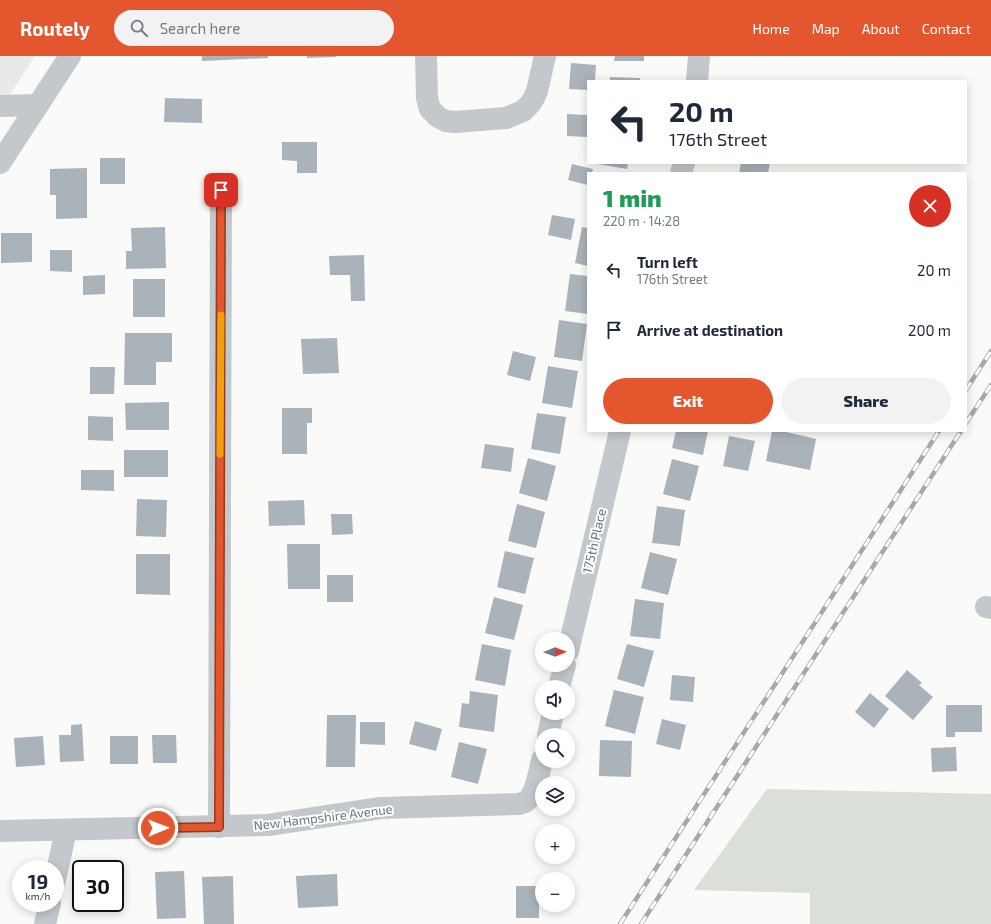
<!DOCTYPE html>
<meta charset="utf-8">
<style>
:root{--surface:#fff;--page:#f2f2f3;--text:#1f2937;--muted:#747a83;--accent:#e4572e}
body{margin:0;font-family:"Exo 2",sans-serif;background:var(--page);color:var(--text);height:100vh;display:flex;flex-direction:column;font-size:15px;white-space:nowrap}
*{box-sizing:border-box;margin:0}
p{font-size:13px;color:var(--muted)}
.icon{flex:none;width:22px;height:22px;fill:none;stroke:currentColor;stroke-width:2;stroke-linecap:round;stroke-linejoin:round}
.map{position:relative;flex:1;overflow:hidden}
.drawer{position:absolute;left:587px;top:116px;width:380px;height:260px;display:flex;flex-direction:column;background:var(--surface);border-radius:0px;box-shadow:0 2px 10px #0003}
.drawer>*{flex:none}
.guide{position:absolute;left:587px;top:24px;width:380px;height:84px;border-radius:0px;box-shadow:0 2px 10px #0003;background:#fff;color:var(--text);overflow:hidden}
.needle{width:26px;rotate:89deg}
.fabs{position:absolute;left:535px;top:576px;display:grid;gap:8px}
.fabs a{display:grid;place-items:center;width:40px;height:40px;border-radius:50%;background:var(--surface);box-shadow:0 2px 10px #0003;font-size:20px}
.speed{position:absolute;left:12px;top:804px;display:flex;gap:8px;font-size:20px;font-weight:700;text-align:center}
.speed>*{display:grid;place-content:center;width:52px;height:52px;border-radius:50%;background:var(--surface);box-shadow:0 2px 10px #0003;line-height:1}
.speed small{font-size:10px;font-weight:400}
.speed .limit{border:2px solid #111;border-radius:6px;background:#fff;color:#111}
.pin{position:absolute;display:grid;place-items:center;width:34px;height:34px;color:#fff;margin:-17px;border-radius:8px;box-shadow:0 2px 6px #0006}
.me{position:absolute;width:44px;margin:-22px;rotate:89deg;stroke-linejoin:round;filter:drop-shadow(0 0 3px #0008)}
.turn{display:flex;align-items:center;gap:14px;height:84px;padding:0 16px;font-size:18px}
.turn .icon{width:52px;height:52px;stroke-width:2.5}
.turn b{display:block;font-size:28px;line-height:34px}
.round{display:grid;place-items:center;flex:none;width:42px;height:42px;border-radius:21px;background:var(--page)}
.head{display:flex;align-items:center;justify-content:space-between;height:68px;padding:0 16px}
h1{font-size:24px;font-weight:800;line-height:30px;color:#1e9e55}
.button{display:flex;gap:8px;margin-top:auto;padding:8px 16px}
.button a{flex:1;height:46px;border-radius:24px;background:var(--accent);color:#fff;font-size:16px;font-weight:800;line-height:46px;text-align:center}
.button a+a{background:var(--page);color:var(--text)}
ul{padding:0;list-style:none}
li{display:flex;align-items:center;gap:12px;height:60px;padding:0 16px}
li div{flex:1}
li b{display:block;font-size:15px}
li em{font-style:normal}
header{display:flex;align-items:center;gap:24px;box-sizing:border-box;height:56px;padding:0 20px;background:var(--accent);color:#fff}
header strong{font-size:19px}
nav{display:flex;gap:22px;margin-inline-start:auto;font-size:14px}
.search{width:280px;height:36px;background:var(--page);display:flex;align-items:center;gap:10px;box-sizing:border-box;padding:0 14px;border-radius:22px;color:var(--muted);font-size:15px}
.map>svg:first-child{display:block}
.built{fill:#e8e9e9}
.green{fill:#dadfd7}
.building{fill:#aab3b9}
.lines{fill:none;stroke-linecap:round;stroke-linejoin:round}
.minor{stroke:#c3c8cc;stroke-width:22}
.rail-casing{stroke:#a2aab0;stroke-width:4.5}
.rail{stroke:#fff;stroke-width:3;stroke-dasharray:9;stroke-linecap:butt}
.route-casing{stroke:#94391e;stroke-width:10}
.route{stroke:#e4572e;stroke-width:7}
.slow{stroke:#f59e0b;stroke-width:7}
.labels{text-anchor:middle;dominant-baseline:central;stroke-width:4;stroke-linejoin:round;paint-order:stroke}
.street-label{font-size:13px;fill:#657683;stroke:#fff}
</style>
<header>
<strong>Routely</strong>
<div class="search"><svg class="icon" aria-label="search" viewBox="0 0 24 24"><circle cx="10" cy="10" r="6"/><path d="M15 15l6 6"/></svg>Search here</div>
<nav><a>Home</a><a>Map</a><a>About</a><a>Contact</a></nav>
</header>
<div class="map">
<svg width="991" height="868" viewBox="0 0 991 868">
<rect width="100%" height="100%" fill="#fafaf8"/>
<!-- built -->
<polygon class="built" points="0,0 35,0 0,54"/>
<!-- green -->
<polygon class="green" points="767,733 991,738 991,868 810,868 810,837 694,834"/>
<!-- building -->
<g class="building">
<polygon points="202,0 268,0 268,2 202,5"/>
<polygon points="307,0 336,0 336,1 307,2"/>
<polygon points="615,0 644,0 644,5 614,5"/>
<polygon points="571,7 596,9 595,25 588,25 588,34 569,33"/>
<polygon points="610,21 640,22 640,25 610,25"/>
<polygon points="165,42 202,43 202,67 164,66"/>
<polygon points="567,58 588,59 588,81 567,80"/>
<polygon points="282,86 317,86 317,117 297,117 297,105 282,104"/>
<rect x="100" y="102" width="25" height="26"/>
<polygon points="598,107 628,107 627,113 598,108"/>
<polygon points="741,107 770,107 768,117 739,117"/>
<polygon points="572,108 593,113 592,117 588,117 588,129 568,124"/>
<polygon points="87,112 87,162 56,163 56,139 50,139 50,113"/>
<polygon points="552,159 575,163 571,184 548,179"/>
<polygon points="165,171 166,212 126,213 126,195 132,195 131,172"/>
<polygon points="582,171 588,172 588,210 575,207"/>
<polygon points="1,177 32,177 32,206 1,207"/>
<polygon points="50,194 72,194 72,216 50,215"/>
<polygon points="364,199 365,245 351,245 350,219 330,219 329,200"/>
<polygon points="570,218 588,220 588,258 565,255"/>
<polygon points="105,219 105,238 83,239 83,220"/>
<rect x="133" y="223" width="32" height="38"/>
<polygon points="559,264 587,268 582,305 554,301"/>
<polygon points="125,277 172,277 172,306 156,306 156,329 124,329"/>
<polygon points="337,282 339,317 303,318 301,283"/>
<polygon points="513,295 536,301 530,325 507,319"/>
<polygon points="548,310 578,315 572,352 542,347"/>
<polygon points="90,311 115,311 114,338 90,338"/>
<polygon points="169,346 169,374 126,374 125,347"/>
<polygon points="282,352 312,352 312,367 307,367 307,398 282,398"/>
<polygon points="537,357 566,361 560,398 531,393"/>
<polygon points="88,360 113,361 113,385 88,384"/>
<polygon points="676,375 708,375 703,399 672,392"/>
<polygon points="772,375 782,375 816,383 810,414 766,405"/>
<polygon points="729,380 755,385 748,415 723,410"/>
<polygon points="485,388 514,392 511,416 481,412"/>
<rect x="124" y="394" width="44" height="27"/>
<polygon points="528,402 556,410 547,445 519,437"/>
<polygon points="672,403 699,410 690,445 663,438"/>
<polygon points="81,414 114,414 114,435 81,434"/>
<polygon points="137,443 167,444 166,481 136,480"/>
<polygon points="304,444 305,469 269,470 268,445"/>
<polygon points="517,448 545,456 536,492 508,485"/>
<polygon points="657,450 685,454 680,490 652,487"/>
<polygon points="331,458 352,458 353,478 332,479"/>
<polygon points="287,488 320,488 320,533 288,533"/>
<polygon points="505,495 534,502 525,538 497,531"/>
<polygon points="650,496 677,503 668,539 641,532"/>
<polygon points="136,498 170,498 170,539 136,538"/>
<rect x="327" y="519" width="26" height="27"/>
<polygon points="494,541 523,549 514,584 485,577"/>
<polygon points="635,543 664,547 660,583 630,580"/>
<polygon points="482,588 511,594 505,630 475,624"/>
<polygon points="627,588 654,595 644,631 617,623"/>
<polygon points="907,614 922,627 919,629 933,641 913,664 885,640"/>
<polygon points="672,619 695,621 693,646 670,644"/>
<polygon points="614,634 644,641 635,678 605,670"/>
<polygon points="470,635 498,639 494,676 459,671 462,647 469,648"/>
<polygon points="870,637 889,653 874,672 855,656"/>
<polygon points="946,649 982,649 982,676 955,676 955,681 946,681"/>
<polygon points="327,659 356,659 355,711 326,711"/>
<polygon points="662,663 686,669 680,694 656,688"/>
<polygon points="415,665 442,673 436,695 409,688"/>
<polygon points="360,666 385,666 385,689 360,688"/>
<polygon points="82,668 84,705 60,706 59,679 71,679 71,669"/>
<polygon points="152,679 176,679 177,707 153,707"/>
<polygon points="43,680 45,709 16,711 14,682"/>
<rect x="110" y="680" width="28" height="28"/>
<polygon points="600,684 632,685 631,721 599,720"/>
<polygon points="459,686 487,693 478,728 451,721"/>
<polygon points="956,691 957,715 932,716 931,692"/>
<polygon points="184,815 186,862 157,863 155,816"/>
<polygon points="337,818 338,850 298,852 296,820"/>
<polygon points="233,820 234,868 204,868 202,821"/>
<rect x="516" y="830" width="23" height="32"/>
</g>
<g class="lines">
<!-- minor -->
<g class="minor">
<polyline points="426,0 427,42 430,53 438,61 446,65 455,66 506,62 523,55 530,48 534,42 537,35 545,0"/>
<polyline points="697,25 699,0"/>
<polyline points="0,50 38,49"/>
<polyline points="0,107 70,0"/>
<polyline points="681,117 684,107"/>
<polyline points="986,551 991,552"/>
<polyline points="568,595 620,375"/>
<polyline points="559,631 565,609"/>
<polyline points="548,679 553,657"/>
<polyline points="219,771 221,134"/>
<path d="M 0,775 L 268,769 L 381,752 L 519,748 C 519,748 525,746 525,746 C 536,740 539,716 542,704"/>
<polyline points="55,824 66,774"/>
<polyline points="45,868 50,847"/>
</g>
<!-- rail casing -->
<g class="rail-casing">
<g id="rail">
<polyline points="966,334 991,295"/>
<polyline points="966,367 991,329"/>
<polyline points="620,868 939,375"/>
<polyline points="641,868 961,375"/>
</g>
</g>
<!-- rail -->
<use href="#rail" class="rail"/>
</g>
<g class="lines">
<!-- route casing -->
<g class="route-casing">
<polyline id="route" points="158,772 219,771 221,134"/>
</g>
<!-- route -->
<use href="#route" class="route"/>
<!-- slow -->
<polyline class="slow" points="220,398 221,259"/>
</g>
<g class="labels">
<!-- street labels -->
<g class="street-label">
<text transform="translate(594 485) rotate(-77)">175th Place</text>
<text transform="translate(323 761) rotate(-7)">New Hampshire Avenue</text>
</g>
</g>
</svg>
<div class="fabs">
<a><svg class="needle" viewBox="-14 -14 28 28"><path d="M0-13l5 13h-10z" fill="#e53935"/><path d="M0 13l5-13h-10z" fill="#747a83"/></svg></a>
<a><svg class="icon" aria-label="sound" viewBox="0 0 24 24"><path d="M4 9h4l5-4v14l-5-4H4zM17 9q2 3 0 6"/></svg></a>
<a><svg class="icon" aria-label="search" viewBox="0 0 24 24"><circle cx="10" cy="10" r="6"/><path d="M15 15l6 6"/></svg></a>
<a><svg class="icon" aria-label="layers" viewBox="0 0 24 24"><path d="M12 4l9 5-9 5-9-5zM3 14l9 5 9-5"/></svg></a>
<a>+</a>
<a>−</a>
</div>
<div class="speed"><div>19<small>km/h</small></div><div class="limit">30</div></div>
<div class="pin" style="left:221px;top:134px;background:#d93025"><svg class="icon" aria-label="arrive" viewBox="0 0 24 24"><path d="M6 21V4h12l-3 4 3 4H6"/></svg></div>
<svg class="me" style="left:158px;top:772px" viewBox="-20 -20 40 40"><circle r="17" fill="#e4572e" stroke="#fff" stroke-width="3"/><path d="M0-11L8 9 0 5-8 9z" fill="#fff"/></svg>
<div class="guide">
<div class="turn"><svg class="icon" aria-label="left" viewBox="0 0 24 24"><path d="M17 20v-9H6M10 6l-5 5 5 5"/></svg><div><b>20 m</b>176th Street</div></div>
</div>
<section class="drawer">
<div class="head"><div><h1>1 min</h1><p>220 m · 14:28</p></div><a class="round" style="background:#d93025;color:#fff"><svg class="icon" aria-label="close" viewBox="0 0 24 24"><path d="M6 6l12 12M18 6L6 18"/></svg></a></div>
<ul>
<li><svg class="icon" aria-label="left" viewBox="0 0 24 24"><path d="M17 20v-9H6M10 6l-5 5 5 5"/></svg><div><b>Turn left</b><p>176th Street</p></div><em>20 m</em></li>
<li><svg class="icon" aria-label="arrive" viewBox="0 0 24 24"><path d="M6 21V4h12l-3 4 3 4H6"/></svg><div><b>Arrive at destination</b></div><em>200 m</em></li>
</ul>
<div class="button"><a>Exit</a><a>Share</a></div>
</section>
</div>
